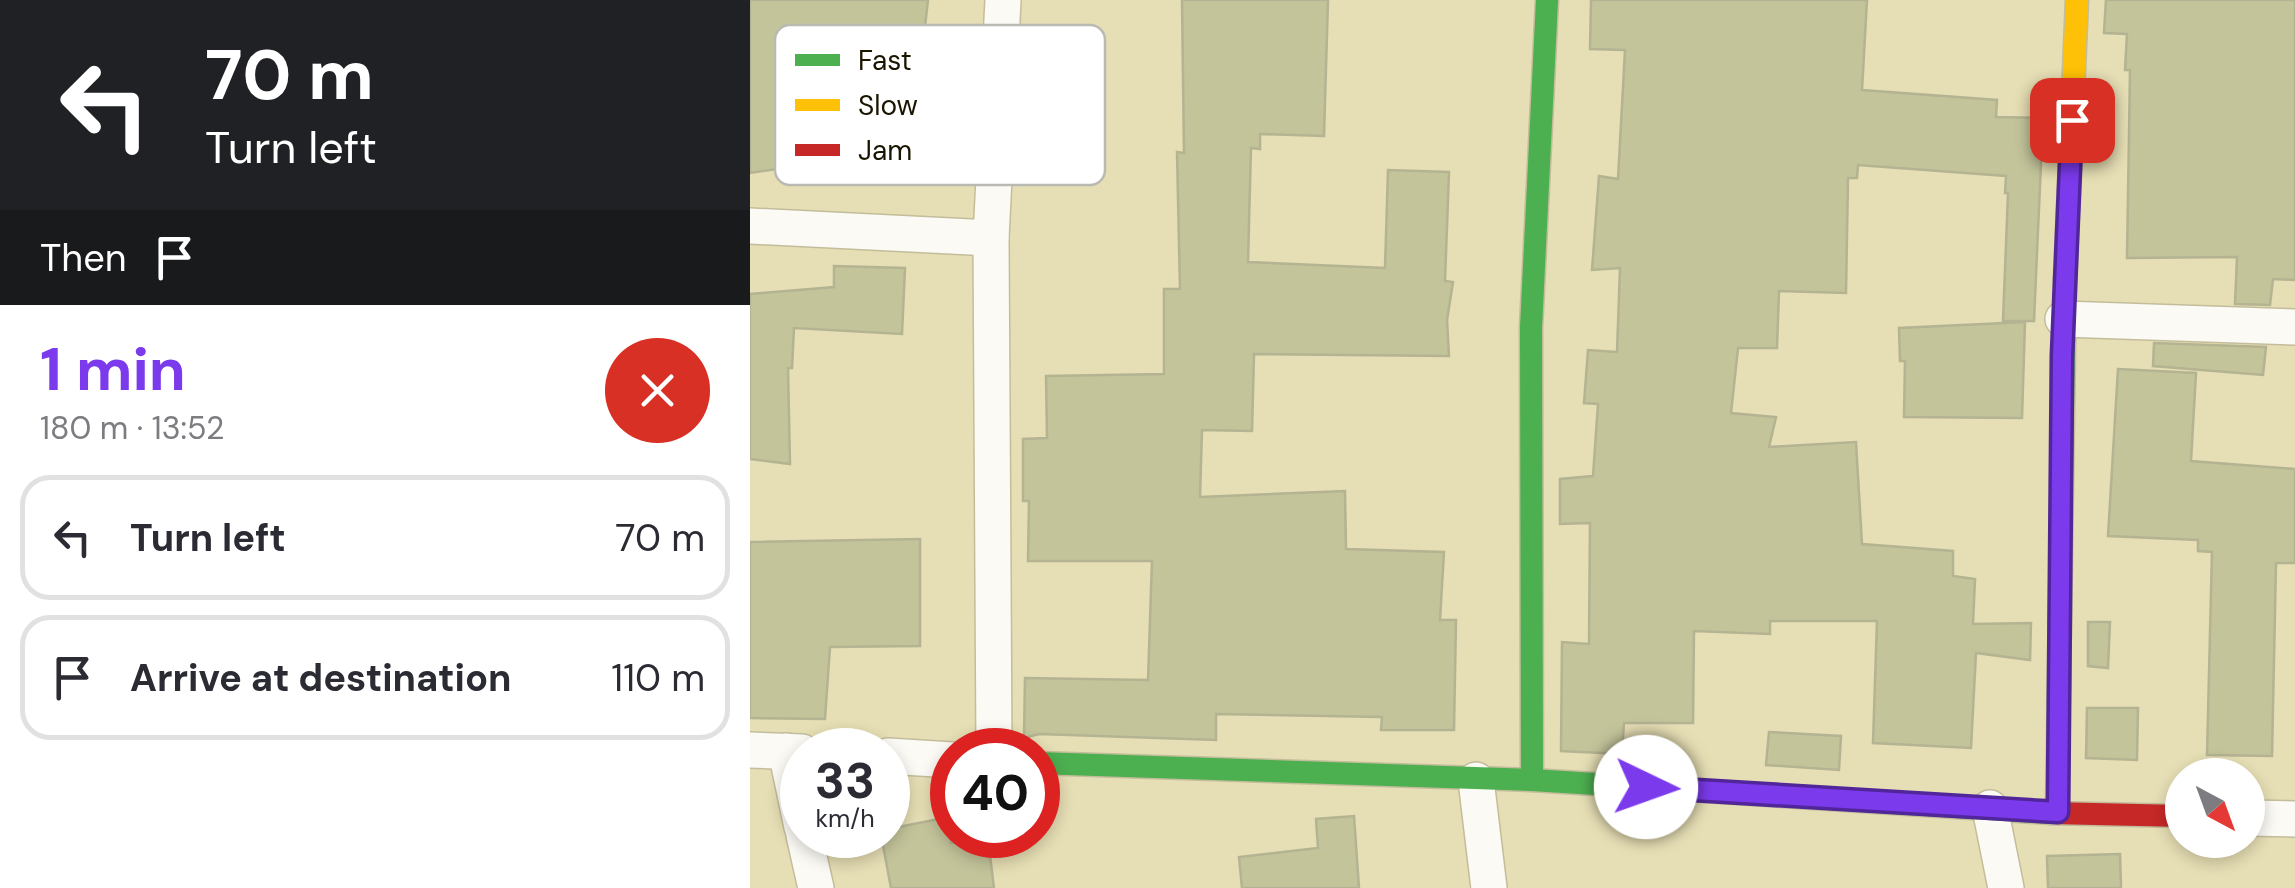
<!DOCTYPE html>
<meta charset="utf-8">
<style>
:root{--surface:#fff;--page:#f2f2f3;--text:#2b2b33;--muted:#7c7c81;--line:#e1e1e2;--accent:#7c3aed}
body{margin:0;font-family:"DM Sans",sans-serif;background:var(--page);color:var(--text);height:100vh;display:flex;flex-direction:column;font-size:38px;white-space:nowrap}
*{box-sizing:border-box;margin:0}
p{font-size:32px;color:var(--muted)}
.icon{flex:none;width:55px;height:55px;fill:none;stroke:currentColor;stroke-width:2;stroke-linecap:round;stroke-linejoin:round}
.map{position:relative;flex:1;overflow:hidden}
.side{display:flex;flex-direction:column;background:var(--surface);width:750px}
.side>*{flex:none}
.top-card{background:#202124;color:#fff;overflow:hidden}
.needle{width:65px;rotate:139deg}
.controls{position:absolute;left:1415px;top:758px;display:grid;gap:20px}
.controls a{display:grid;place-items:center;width:100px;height:100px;border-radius:50%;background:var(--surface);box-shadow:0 5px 15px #0003;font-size:50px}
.speed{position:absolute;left:30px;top:728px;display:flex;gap:20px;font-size:50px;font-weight:700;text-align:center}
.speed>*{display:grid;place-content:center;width:130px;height:130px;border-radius:50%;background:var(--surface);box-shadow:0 5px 15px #0003;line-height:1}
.speed small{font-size:25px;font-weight:400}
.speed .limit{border:15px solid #d22;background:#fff;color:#111}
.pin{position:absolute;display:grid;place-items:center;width:85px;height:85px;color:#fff;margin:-42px;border-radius:20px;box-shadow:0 5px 15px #0006}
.me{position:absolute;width:110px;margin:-55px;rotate:93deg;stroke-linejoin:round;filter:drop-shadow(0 0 8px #0008)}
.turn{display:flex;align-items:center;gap:35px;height:210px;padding:0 40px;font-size:45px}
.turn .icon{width:130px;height:130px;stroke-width:2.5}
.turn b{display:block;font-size:70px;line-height:85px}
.then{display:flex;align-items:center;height:95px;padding:0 40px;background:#0003;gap:20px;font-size:38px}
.round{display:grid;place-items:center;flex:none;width:105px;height:105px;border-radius:52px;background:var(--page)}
.headline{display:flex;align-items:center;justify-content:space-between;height:170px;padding:0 40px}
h1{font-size:60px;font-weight:700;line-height:75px;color:var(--accent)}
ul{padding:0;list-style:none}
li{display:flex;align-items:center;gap:30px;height:125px;margin:0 20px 15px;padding:0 20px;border:5px solid var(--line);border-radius:30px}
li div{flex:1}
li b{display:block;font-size:38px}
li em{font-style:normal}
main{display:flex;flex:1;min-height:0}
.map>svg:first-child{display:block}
.building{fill:#c4c49b;stroke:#b4b392;stroke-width:2.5}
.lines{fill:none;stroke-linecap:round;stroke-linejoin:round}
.street-casing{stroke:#c3bd9b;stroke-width:38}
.fast-casing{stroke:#c3bd9b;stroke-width:25}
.slow-casing{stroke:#c3bd9b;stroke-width:25}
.jam-casing{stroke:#c3bd9b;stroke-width:25}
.street{stroke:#fbfaf4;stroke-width:35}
.fast{stroke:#4caf50;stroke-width:22}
.slow{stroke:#ffc107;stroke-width:22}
.jam{stroke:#c62828;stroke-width:22}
.route-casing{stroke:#51269a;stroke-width:25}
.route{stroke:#7c3aed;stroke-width:18}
.key{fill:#fff;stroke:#bab9b2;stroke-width:2.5}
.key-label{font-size:28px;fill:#1a1500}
</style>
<main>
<section class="side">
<div class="top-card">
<div class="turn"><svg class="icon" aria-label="left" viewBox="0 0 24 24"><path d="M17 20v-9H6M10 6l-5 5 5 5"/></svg><div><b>70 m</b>Turn left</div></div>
<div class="then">Then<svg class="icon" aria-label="arrive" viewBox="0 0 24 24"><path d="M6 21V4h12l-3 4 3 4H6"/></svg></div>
</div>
<div class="headline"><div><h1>1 min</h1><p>180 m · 13:52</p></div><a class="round" style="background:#d93025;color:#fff"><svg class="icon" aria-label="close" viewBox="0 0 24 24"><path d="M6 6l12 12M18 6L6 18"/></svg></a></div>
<ul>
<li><svg class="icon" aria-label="left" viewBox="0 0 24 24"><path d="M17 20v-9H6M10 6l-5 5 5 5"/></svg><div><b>Turn left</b></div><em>70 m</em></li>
<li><svg class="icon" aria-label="arrive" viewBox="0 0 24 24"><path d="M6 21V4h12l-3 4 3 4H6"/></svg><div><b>Arrive at destination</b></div><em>110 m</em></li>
</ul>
</section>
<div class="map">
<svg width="1545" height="888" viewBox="0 0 1545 888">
<rect width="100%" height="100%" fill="#e6deb4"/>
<!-- building -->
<g class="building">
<polygon points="0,0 178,0 167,96 191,96 189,170 52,169 52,165 0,173"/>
<polygon points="432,0 578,0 574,136 510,134 510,149 501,148 498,262 635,268 638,170 699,172 695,281 703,282 697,320 699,356 504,354 502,431 452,430 450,497 595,491 596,549 694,552 690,620 706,620 704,730 631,730 632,717 466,714 466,740 289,734 274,738 275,678 398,680 402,561 278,561 279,501 273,501 273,439 297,438 296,376 414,374 414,289 430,289 427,152 434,153"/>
<polygon points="841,0 1117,0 1112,90 1247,100 1246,117 1293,118 1284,321 1253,321 1258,193 1255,193 1256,176 1108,165 1107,178 1098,178 1096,293 1029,291 1027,348 988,348 981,413 1026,417 1019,447 1106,442 1112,544 1203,551 1203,576 1225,579 1223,624 1281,623 1280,660 1226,653 1221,748 1123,743 1127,621 1020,621 1020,634 944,631 943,723 874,723 872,754 811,751 812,642 839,644 840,523 810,524 810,479 843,476 848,404 834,403 838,350 867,352 870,268 842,270 849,176 868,179 875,50 840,49"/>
<polygon points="1356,0 1545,0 1545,280 1523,279 1520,305 1485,304 1487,257 1377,258 1380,70 1375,70 1377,34 1354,33"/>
<polygon points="84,266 155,268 152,334 44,328 42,368 38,368 40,464 0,459 0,294 84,287"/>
<polygon points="1275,322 1272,418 1154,417 1155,361 1150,361 1149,328"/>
<polygon points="1404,343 1516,347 1513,375 1403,366"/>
<polygon points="1368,369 1446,373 1441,461 1545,469 1545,563 1526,563 1522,756 1457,755 1462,552 1448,551 1448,540 1358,536"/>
<polygon points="170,539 170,646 80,647 75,719 0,718 0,542"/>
<polygon points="1338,622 1360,622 1358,668 1338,666"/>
<polygon points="1337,708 1388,708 1387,760 1336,758"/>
<polygon points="1019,732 1091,736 1089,770 1016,765"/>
<polygon points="604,816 609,888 492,888 489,857 568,848 566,819"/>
<polygon points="199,817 201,843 238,839 244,888 141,888 131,835 138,835 138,829"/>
<polygon points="1370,854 1371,888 1298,888 1297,856"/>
</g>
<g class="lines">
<!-- street casing -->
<g class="street-casing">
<g id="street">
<polyline points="0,226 241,238"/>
<polyline points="1313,319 1545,327"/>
<polyline points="0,750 52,752"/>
<polyline points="244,750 241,238 253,0"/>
<polyline points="36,751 52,827"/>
<polyline points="138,756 202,760"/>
<polyline points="726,780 739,888"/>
<polyline points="1240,808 1256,888"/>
<polyline points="1498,818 1545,819"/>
<polyline points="54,835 66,888"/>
</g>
</g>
<!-- fast casing -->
<g class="fast-casing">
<g id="fast">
<polyline points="288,763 782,780 1301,813"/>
<polyline points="782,780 781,328 797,0"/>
<polyline points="1307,813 1315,279"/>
</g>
</g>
<!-- slow casing -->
<g class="slow-casing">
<polyline id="slow" points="1315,279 1327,0"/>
</g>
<!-- jam casing -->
<g class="jam-casing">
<polyline id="jam" points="1301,813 1432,816"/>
</g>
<!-- street -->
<use href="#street" class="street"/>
<!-- fast -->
<use href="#fast" class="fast"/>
<!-- slow -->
<use href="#slow" class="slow"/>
<!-- jam -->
<use href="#jam" class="jam"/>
</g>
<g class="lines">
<!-- route casing -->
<g class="route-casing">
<polyline id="route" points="896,787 1308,812 1312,356 1322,120"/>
</g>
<!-- route -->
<use href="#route" class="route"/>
</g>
<!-- legend -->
<rect x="25" y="25" width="330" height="160" rx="15" class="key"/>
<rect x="45" y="54" width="45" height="12" fill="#4caf50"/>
<rect x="45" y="99" width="45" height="12" fill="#ffc107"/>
<rect x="45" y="144" width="45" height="12" fill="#c62828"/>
<g class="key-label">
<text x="108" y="70">Fast</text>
<text x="108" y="115">Slow</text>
<text x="108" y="160">Jam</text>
</g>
</svg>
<div class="controls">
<a><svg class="needle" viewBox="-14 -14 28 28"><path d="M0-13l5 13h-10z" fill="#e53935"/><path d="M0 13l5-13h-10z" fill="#7c7c81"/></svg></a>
</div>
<div class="speed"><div>33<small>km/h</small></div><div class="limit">40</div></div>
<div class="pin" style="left:1322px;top:120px;background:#d93025"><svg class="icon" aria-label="arrive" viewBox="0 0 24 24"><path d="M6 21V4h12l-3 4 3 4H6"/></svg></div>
<svg class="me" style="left:896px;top:787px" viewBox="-20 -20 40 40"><circle r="19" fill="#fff"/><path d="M0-13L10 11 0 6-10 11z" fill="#7c3aed"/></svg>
</div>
</main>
